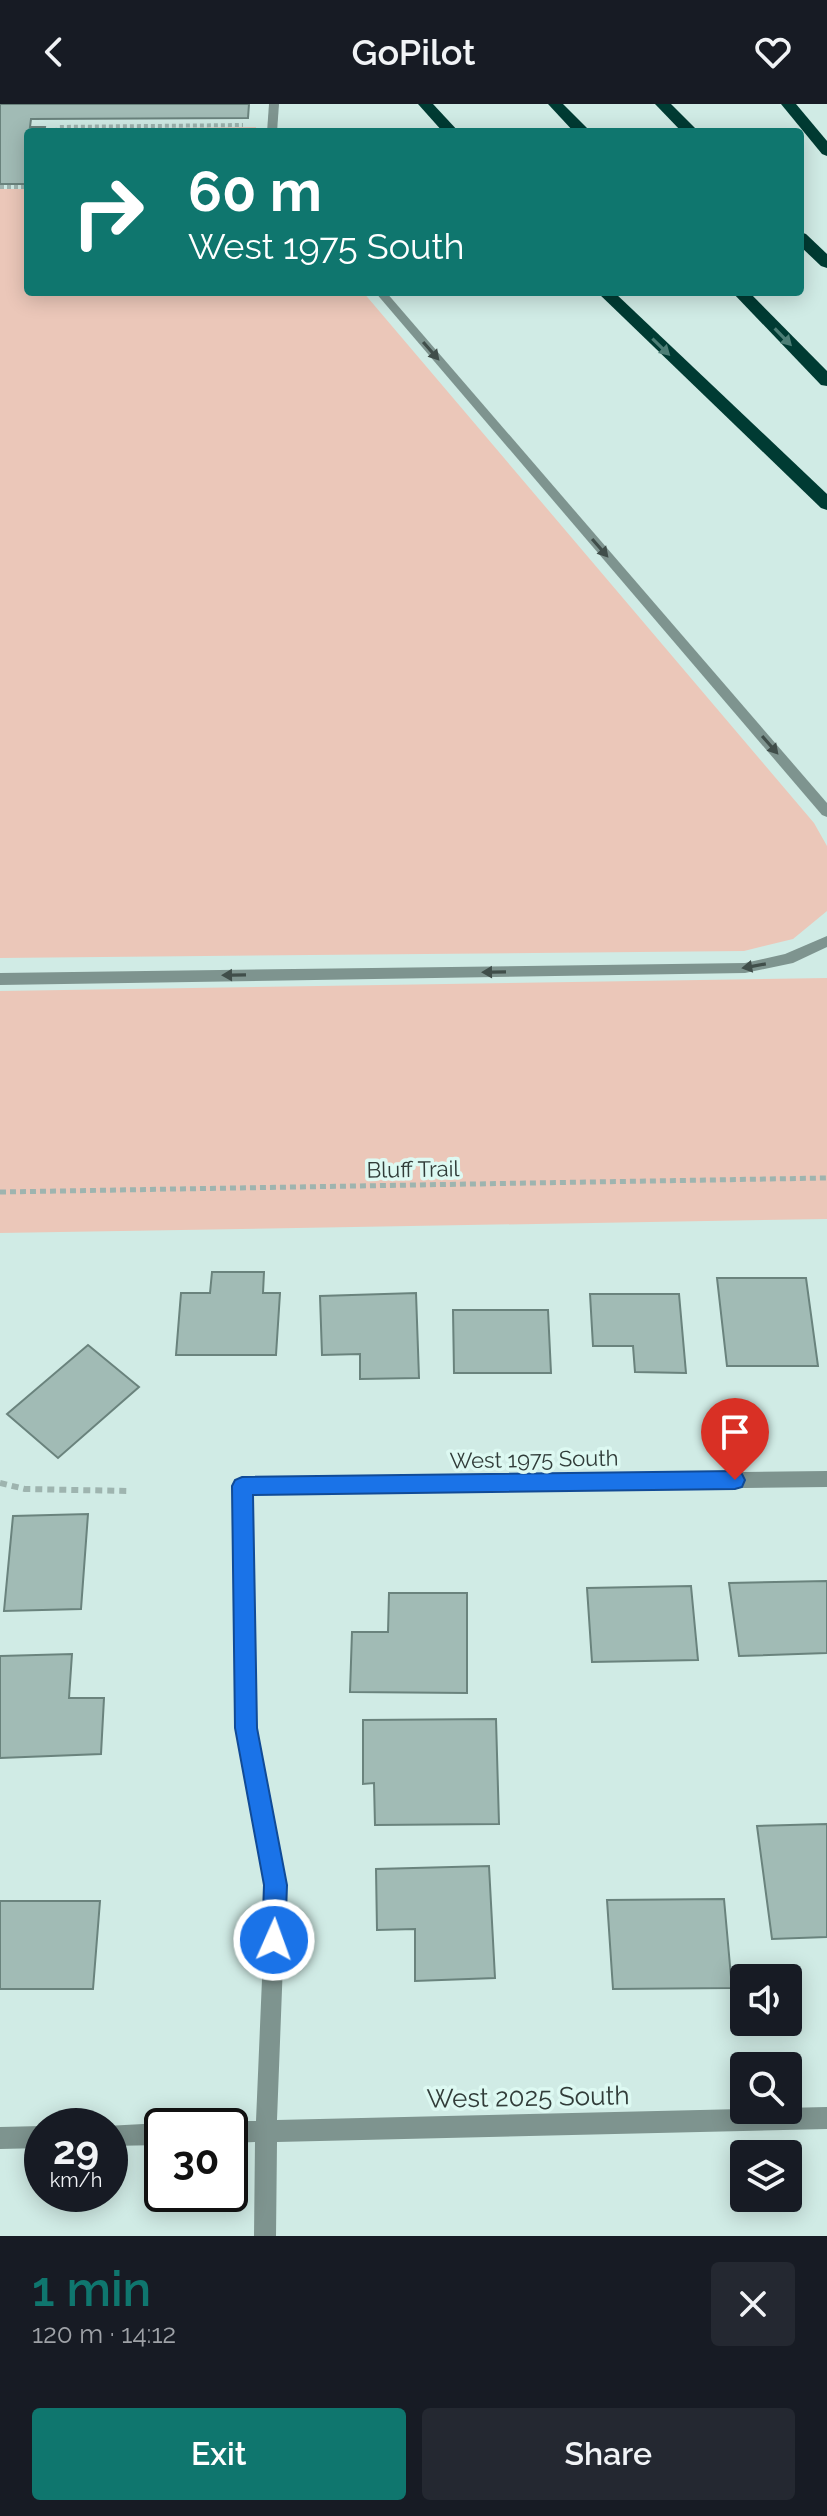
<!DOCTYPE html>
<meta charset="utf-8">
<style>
:root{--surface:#171b24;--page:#242831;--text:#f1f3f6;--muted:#9ea1a6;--accent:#0f766e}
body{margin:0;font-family:Raleway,sans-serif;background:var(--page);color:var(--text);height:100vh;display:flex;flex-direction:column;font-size:30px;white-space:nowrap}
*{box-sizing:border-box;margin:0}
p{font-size:26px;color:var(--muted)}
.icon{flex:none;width:44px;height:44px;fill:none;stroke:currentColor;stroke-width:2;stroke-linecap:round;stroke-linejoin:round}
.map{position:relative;height:2132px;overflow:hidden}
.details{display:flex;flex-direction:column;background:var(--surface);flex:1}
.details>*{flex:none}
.guide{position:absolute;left:24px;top:24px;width:780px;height:168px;border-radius:8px;box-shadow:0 4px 20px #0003;background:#0f766e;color:#fff;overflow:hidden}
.buttons{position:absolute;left:730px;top:1860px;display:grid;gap:16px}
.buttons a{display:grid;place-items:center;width:72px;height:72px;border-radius:8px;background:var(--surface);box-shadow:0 4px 20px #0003;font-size:40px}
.speed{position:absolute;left:24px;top:2004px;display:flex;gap:16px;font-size:40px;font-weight:700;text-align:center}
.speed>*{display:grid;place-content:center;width:104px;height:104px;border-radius:50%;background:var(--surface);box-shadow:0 4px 20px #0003;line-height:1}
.speed small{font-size:20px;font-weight:400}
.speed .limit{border:4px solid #111;border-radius:12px;background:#fff;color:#111}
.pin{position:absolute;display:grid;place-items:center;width:68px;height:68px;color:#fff;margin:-82px -34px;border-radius:50% 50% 50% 0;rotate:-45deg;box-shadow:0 0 8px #0007}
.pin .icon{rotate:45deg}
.me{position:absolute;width:88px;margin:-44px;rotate:2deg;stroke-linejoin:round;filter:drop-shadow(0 0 6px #0008)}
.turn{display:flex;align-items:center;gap:28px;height:168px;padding:0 32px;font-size:36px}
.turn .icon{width:104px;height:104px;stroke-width:2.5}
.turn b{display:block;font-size:56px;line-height:68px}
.round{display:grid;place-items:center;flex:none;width:84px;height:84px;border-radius:8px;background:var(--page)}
.summary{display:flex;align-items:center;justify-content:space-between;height:136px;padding:0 32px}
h1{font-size:48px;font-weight:600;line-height:60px;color:var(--accent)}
.action{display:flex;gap:16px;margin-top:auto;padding:16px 32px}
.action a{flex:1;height:92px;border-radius:8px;background:var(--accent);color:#fff;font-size:32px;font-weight:600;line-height:92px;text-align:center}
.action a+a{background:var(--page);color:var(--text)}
header{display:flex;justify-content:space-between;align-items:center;height:104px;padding:0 32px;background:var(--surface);font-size:36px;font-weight:600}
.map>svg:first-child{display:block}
.green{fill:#ebc7b9}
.building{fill:#a1bbb5;stroke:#6a837d;stroke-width:2}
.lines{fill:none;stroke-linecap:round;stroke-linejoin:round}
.path-far2{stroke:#9eb4af;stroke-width:4;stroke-dasharray:4 3;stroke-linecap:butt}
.path-far1{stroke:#9eb4af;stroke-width:5;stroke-dasharray:6 4;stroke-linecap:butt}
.path{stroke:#9eb4af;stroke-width:6;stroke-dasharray:7 5;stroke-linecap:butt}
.service{fill:#7e948f;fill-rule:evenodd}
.minor{fill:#7e948f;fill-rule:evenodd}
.motorway{fill:#003b33;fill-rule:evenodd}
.oneway{fill:#4d7e76}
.oneway2{fill:#404e4a}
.route{fill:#1a73e8;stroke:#114b97;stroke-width:2}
.labels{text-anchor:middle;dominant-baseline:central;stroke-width:7;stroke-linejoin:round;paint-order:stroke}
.street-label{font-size:22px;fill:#313c39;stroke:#ddf9f2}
.near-street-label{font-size:26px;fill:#313c39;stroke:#ddf9f2}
</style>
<header><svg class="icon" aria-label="back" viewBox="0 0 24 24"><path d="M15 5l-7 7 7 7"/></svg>GoPilot<svg class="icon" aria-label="heart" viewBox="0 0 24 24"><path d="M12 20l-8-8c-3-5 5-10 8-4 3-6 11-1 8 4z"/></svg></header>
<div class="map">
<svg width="827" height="2132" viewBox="0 0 827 2132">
<rect width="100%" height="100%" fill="#d0ebe5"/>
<!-- green -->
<g class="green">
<polygon points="256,23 256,28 62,28 63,25"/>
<polygon points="0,85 28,85 28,188 363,188 814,719 827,742 827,807 793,835 744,847 0,854"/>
<polygon points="827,874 827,1115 0,1129 0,887"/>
</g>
<!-- building -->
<g class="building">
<polygon points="0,0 249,0 248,14 31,15 30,23 45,23 44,28 28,28 28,80 0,80"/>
<polygon points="212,1168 264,1168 263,1189 280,1189 276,1251 176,1251 181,1189 210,1189"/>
<polygon points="717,1174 806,1174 818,1262 727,1262"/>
<polygon points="416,1189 419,1274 360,1275 360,1250 322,1251 320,1192"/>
<polygon points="590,1190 679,1190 686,1269 635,1268 633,1242 593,1242"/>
<polygon points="453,1206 548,1206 551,1269 454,1269"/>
<polygon points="88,1241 139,1283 58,1354 7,1310"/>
<polygon points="88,1410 81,1505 4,1507 13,1412"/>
<polygon points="827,1477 827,1549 739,1552 729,1479"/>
<polygon points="691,1482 698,1556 592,1558 587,1484"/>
<polygon points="389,1489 467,1489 467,1589 350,1588 352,1528 388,1528"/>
<polygon points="72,1550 69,1594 104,1594 101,1650 0,1654 0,1552"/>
<polygon points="496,1615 499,1720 375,1721 374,1679 363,1680 363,1616"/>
<polygon points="827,1720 827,1833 772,1835 757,1722"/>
<polygon points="489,1762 495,1874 415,1877 415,1825 377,1826 376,1765"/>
<polygon points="724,1795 732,1884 613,1885 607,1796"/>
<polygon points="0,1797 100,1797 93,1885 0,1885"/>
</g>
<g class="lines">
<!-- path-far2 -->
<g class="path-far2">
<polyline points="57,28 58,23 243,21"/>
<polyline points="0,83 28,83"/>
</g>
<!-- path-far1 -->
<polyline class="path-far1" points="0,1088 827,1074"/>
<!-- path -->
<polyline class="path" points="0,1379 25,1385 128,1387"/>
<!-- service -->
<g class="service">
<polygon points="269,0 279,0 277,28 267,28"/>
<polygon points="375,188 386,188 827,699 827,713 822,711"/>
<polygon points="827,832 827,843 793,859 745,869 0,881 0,869 745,859 785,850"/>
</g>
<!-- minor -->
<g class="minor">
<polygon points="827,1367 827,1383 251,1390 256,1624 286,1781 277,2016 827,2003 827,2025 277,2038 276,2132 254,2132 255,2038 230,2039 230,2022 222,2022 230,2017 256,2017 266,1781 236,1624 233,1382 236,1376 242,1374"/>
<polygon points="162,2019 169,2022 162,2022 162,2041 110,2042 110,2022 106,2022"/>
<polygon points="42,2022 42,2044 0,2045 0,2023"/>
</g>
<!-- motorway -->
<g class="motorway">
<polygon points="418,0 433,0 459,28 443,28"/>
<polygon points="548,0 563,0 591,28 574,28"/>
<polygon points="655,0 671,0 699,28 682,28"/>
<polygon points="781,0 796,0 827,37 827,52 822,50"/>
<polygon points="800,128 806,130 827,150 827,164 821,162 800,142"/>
<polygon points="597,188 614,188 827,390 827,406 821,404"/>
<polygon points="732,188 749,188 827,267 827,282 821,281"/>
</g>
</g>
<!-- one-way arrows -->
<defs><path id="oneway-solid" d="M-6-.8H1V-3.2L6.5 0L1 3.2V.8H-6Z" transform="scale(2)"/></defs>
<g class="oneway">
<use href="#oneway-solid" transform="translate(783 233) rotate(46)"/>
<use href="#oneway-solid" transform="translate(661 243) rotate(44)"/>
</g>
<g class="oneway2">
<use href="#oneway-solid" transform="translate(431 247) rotate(49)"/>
<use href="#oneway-solid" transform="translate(600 444) rotate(49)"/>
<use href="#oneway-solid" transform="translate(770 641) rotate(49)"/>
<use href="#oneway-solid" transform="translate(754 862) rotate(170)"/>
<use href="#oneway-solid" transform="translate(494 868) rotate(179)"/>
<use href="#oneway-solid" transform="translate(234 871) rotate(179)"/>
</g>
<!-- route -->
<polygon class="route" points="735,1367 742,1370 745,1376 742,1383 735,1385 253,1391 257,1624 287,1781 285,1836 282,1844 274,1848 265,1844 262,1836 264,1781 235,1624 232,1382 235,1376 242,1373"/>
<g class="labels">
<!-- street labels -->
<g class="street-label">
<text transform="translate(413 1065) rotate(-1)">Bluff Trail</text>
<text transform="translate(534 1355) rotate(-1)">West 1975 South</text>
</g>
<!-- near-street labels -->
<g class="near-street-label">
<text transform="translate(528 1993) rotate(-1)">West 2025 South</text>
</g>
</g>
</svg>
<div class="buttons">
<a><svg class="icon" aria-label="sound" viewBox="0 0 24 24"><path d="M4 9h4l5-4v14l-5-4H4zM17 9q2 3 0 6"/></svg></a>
<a><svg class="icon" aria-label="search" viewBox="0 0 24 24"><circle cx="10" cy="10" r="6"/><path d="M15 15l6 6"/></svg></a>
<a><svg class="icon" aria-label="layers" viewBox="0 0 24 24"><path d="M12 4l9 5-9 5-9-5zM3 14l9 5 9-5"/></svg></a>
</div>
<div class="speed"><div>29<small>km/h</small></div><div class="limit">30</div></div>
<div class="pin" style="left:735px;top:1376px;background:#d93025"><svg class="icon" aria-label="arrive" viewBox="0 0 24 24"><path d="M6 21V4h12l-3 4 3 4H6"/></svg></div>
<svg class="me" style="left:274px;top:1836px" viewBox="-20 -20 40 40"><circle r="17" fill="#1a73e8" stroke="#fff" stroke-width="3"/><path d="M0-11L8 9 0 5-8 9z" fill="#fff"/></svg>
<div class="guide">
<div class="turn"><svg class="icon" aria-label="right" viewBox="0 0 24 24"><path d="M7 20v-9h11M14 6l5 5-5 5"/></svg><div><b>60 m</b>West 1975 South</div></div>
</div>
</div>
<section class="details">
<div class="summary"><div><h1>1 min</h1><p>120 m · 14:12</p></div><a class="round"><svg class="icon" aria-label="close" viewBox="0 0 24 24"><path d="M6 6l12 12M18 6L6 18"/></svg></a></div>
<div class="action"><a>Exit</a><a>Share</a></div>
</section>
